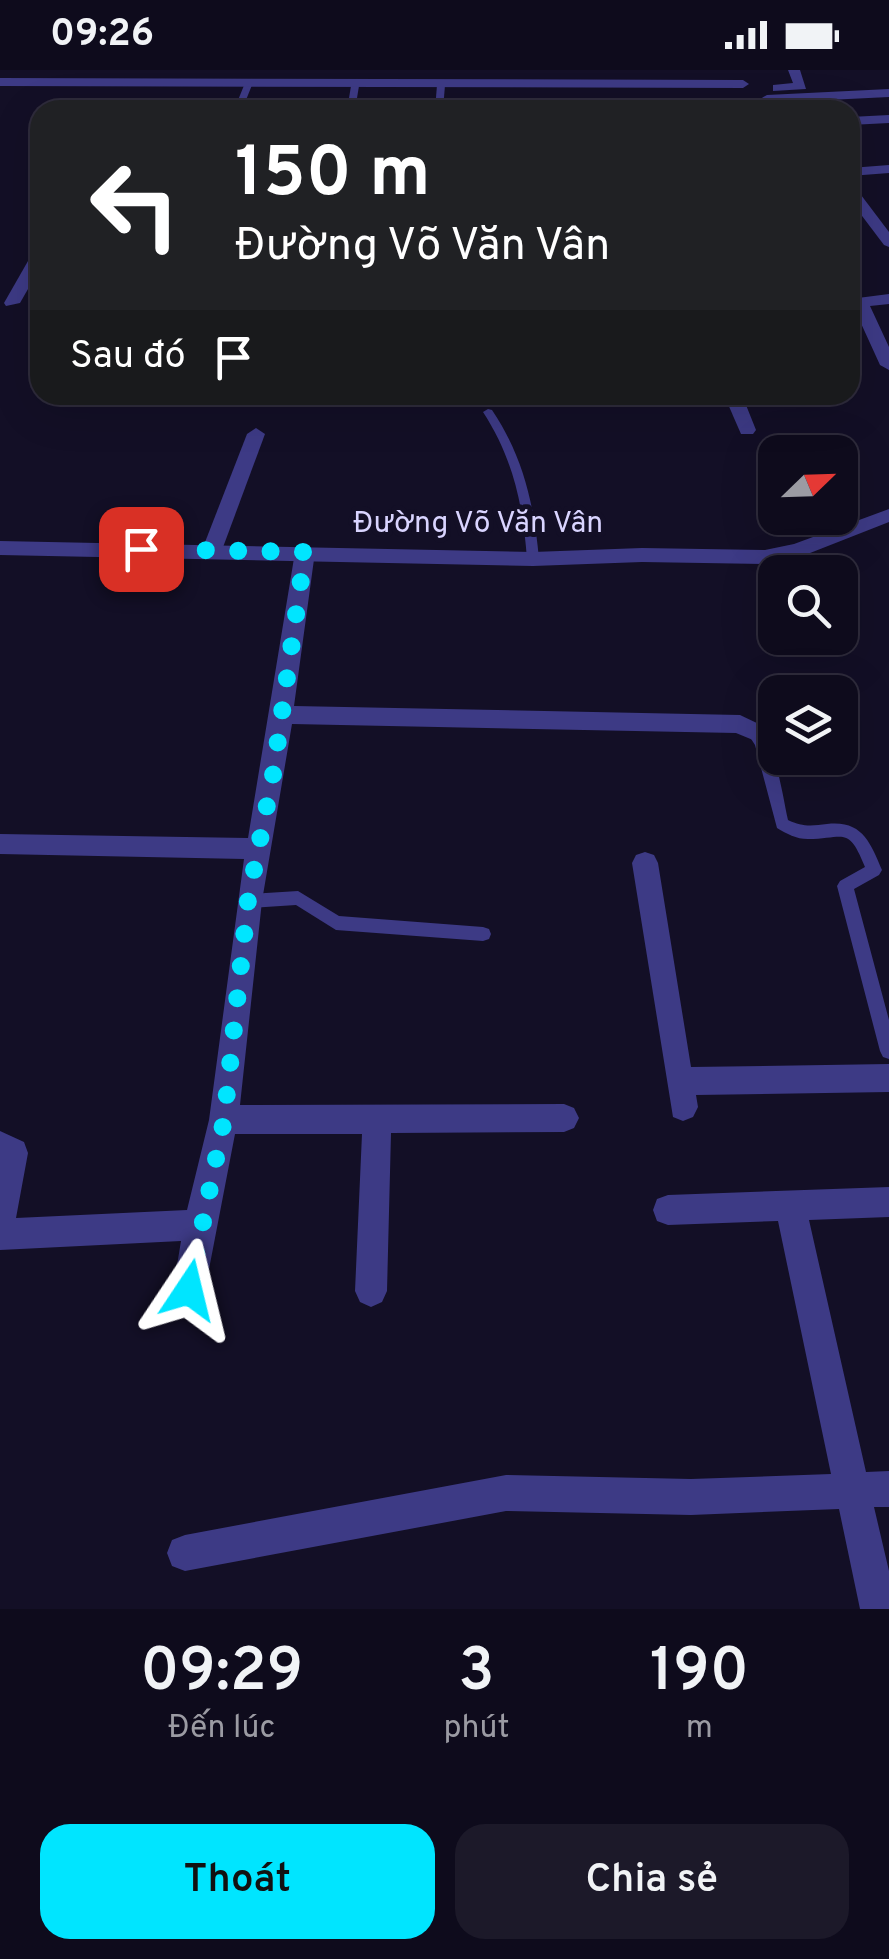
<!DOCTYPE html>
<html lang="vi">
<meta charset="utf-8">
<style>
:root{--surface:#0e0b1c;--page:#1c1929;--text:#f1f3f6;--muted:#9b9ba3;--line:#2e2b3b;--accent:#00e5ff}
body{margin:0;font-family:Overpass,sans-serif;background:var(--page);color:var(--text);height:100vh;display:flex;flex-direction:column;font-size:38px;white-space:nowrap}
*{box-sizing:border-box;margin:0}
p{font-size:32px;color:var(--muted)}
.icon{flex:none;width:55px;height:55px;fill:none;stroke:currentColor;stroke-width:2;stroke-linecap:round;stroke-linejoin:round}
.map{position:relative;height:1539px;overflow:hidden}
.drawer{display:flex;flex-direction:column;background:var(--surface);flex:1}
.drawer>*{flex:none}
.top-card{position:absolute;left:30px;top:30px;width:830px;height:305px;border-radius:30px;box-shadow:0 10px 40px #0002,0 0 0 2px var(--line);background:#202124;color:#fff;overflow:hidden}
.needle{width:65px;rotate:67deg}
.buttons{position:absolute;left:758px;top:365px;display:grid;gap:20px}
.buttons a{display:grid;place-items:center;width:100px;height:100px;border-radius:20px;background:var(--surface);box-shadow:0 10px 40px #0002,0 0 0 2px var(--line);font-size:50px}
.pin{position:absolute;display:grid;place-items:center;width:85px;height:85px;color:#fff;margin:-42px;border-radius:20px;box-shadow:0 5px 15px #0006}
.me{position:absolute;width:110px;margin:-55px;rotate:10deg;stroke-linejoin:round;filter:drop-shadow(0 0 8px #0008)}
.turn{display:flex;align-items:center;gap:35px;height:210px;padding:0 40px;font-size:45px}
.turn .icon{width:130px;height:130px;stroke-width:2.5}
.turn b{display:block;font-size:70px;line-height:85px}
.then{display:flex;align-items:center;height:95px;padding:0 40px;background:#0003;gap:20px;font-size:38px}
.eta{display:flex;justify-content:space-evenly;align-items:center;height:170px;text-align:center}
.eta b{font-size:60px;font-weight:600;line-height:70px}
.button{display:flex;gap:20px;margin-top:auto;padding:20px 40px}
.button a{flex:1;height:115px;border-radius:30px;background:var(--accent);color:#111;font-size:40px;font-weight:600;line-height:115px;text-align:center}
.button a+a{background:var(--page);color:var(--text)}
.status{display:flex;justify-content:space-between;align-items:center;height:70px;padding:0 50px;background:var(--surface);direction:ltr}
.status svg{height:28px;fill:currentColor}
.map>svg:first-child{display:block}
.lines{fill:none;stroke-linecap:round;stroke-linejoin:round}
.service{fill:#3d3a85;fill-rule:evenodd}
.minor{fill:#3d3a85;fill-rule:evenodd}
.tertiary{fill:#3d3a85;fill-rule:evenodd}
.route{stroke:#00e5ff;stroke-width:18;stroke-dasharray:0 32.4}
.labels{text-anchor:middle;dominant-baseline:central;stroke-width:10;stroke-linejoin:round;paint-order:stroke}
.street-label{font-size:30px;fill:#d9d4ff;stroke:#130f26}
</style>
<div class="status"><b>09:26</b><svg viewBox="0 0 49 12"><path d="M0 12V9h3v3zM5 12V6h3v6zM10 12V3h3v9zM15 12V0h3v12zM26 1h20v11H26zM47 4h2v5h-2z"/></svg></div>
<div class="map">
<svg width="889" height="1539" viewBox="0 0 889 1539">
<rect width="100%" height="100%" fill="#130f26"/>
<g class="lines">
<!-- service -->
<g class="service">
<polygon points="245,13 252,15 242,40 234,40"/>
<polygon points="441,13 445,15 443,40 435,40 437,15"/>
<polygon points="355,14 359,16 355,40 347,40 351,16"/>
<path d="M 488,339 L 492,340 C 523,386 534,434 539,489 L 537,492 L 529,492 L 527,489 C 523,435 513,388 483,342 Z"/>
<path d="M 753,656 C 776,670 782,724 788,750 C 802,757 812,756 827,754 C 862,750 870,772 882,800 L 879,805 L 854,819 L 889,950 L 889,989 L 883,987 L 880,981 L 837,816 L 840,811 L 865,797 C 848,755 845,769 808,769 C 796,769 787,764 777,758 L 755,675 L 746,661 Z"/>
<polygon points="298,821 339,846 483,857 489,859 491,864 489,869 483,871 336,860 296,835 249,838 243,836 241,831 243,826 249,824"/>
</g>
<!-- minor -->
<g class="minor">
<polygon points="788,0 800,0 806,19 773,21 773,15 793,13"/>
<polygon points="0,8 743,10 749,14 743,18 0,16"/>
<polygon points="889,19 889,27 767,33 760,29 767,25"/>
<polygon points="889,45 889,53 850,55 850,47"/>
<polygon points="889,95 889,103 850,106 850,98"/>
<polygon points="850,116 855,117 889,162 889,177 884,175 850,130"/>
<polygon points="40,179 40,198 20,233 6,236 4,233 32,184"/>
<polygon points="889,224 889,234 870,236 889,277 889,300 880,295 854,238 850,239 850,229"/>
<polygon points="724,325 742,325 756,360 753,364 741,364"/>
<polygon points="256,358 265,364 222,480 219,485 205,485 202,480 247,364"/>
<polygon points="305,475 315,482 294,636 740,645 761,655 765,661 753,670 736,663 292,654 262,831 240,1035 564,1034 574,1038 579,1048 574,1058 564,1062 391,1063 387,1221 382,1232 371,1237 360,1232 355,1221 362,1064 235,1064 205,1220 200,1231 189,1236 178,1231 173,1220 181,1171 0,1180 0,1061 24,1072 28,1083 16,1148 187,1140 209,1050 244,789 0,784 0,764 248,768 295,482"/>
<polygon points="645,782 654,785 658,793 691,997 889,994 889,1022 696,1025 698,1037 693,1047 683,1051 673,1047 632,793 636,785"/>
<polygon points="889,1117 889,1147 809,1150 866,1402 889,1401 889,1437 874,1437 889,1501 889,1539 860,1539 839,1439 691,1445 506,1441 185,1501 172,1496 167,1483 172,1470 185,1465 506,1405 691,1409 831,1404 778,1151 668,1155 657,1151 653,1140 657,1129 668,1125"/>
</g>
<!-- tertiary -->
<polygon class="tertiary" points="889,439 889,452 805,485 765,494 642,492 533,496 0,485 0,471 533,482 642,478 765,480 794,474"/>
</g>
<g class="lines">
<!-- route -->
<polyline class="route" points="141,479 305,482 273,705 248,830 224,1050 189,1220"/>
</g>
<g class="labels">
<!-- street labels -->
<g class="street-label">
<text x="478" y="454">Đường Võ Văn Vân</text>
</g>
</g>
</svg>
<div class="buttons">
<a><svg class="needle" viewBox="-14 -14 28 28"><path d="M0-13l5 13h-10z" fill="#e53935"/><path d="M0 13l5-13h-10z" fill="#9b9ba3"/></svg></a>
<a><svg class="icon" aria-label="search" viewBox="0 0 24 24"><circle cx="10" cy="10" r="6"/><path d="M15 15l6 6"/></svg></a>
<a><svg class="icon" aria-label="layers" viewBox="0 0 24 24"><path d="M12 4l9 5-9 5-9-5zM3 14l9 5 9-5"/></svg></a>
</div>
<div class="pin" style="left:141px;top:479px;background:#d93025"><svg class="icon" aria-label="arrive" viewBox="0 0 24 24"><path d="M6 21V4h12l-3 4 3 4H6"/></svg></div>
<svg class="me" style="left:189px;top:1220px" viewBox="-20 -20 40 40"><path d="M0-17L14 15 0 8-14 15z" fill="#00e5ff" stroke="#fff" stroke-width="4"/></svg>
<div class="top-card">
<div class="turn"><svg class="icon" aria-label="left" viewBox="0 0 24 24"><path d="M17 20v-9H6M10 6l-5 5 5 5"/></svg><div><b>150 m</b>Đường Võ Văn Vân</div></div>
<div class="then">Sau đó<svg class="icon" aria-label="arrive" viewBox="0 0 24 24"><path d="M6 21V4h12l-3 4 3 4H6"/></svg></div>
</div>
</div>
<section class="drawer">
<div class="eta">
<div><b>09:29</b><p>Đến lúc</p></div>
<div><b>3</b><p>phút</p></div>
<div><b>190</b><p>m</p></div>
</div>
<div class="button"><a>Thoát</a><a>Chia sẻ</a></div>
</section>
